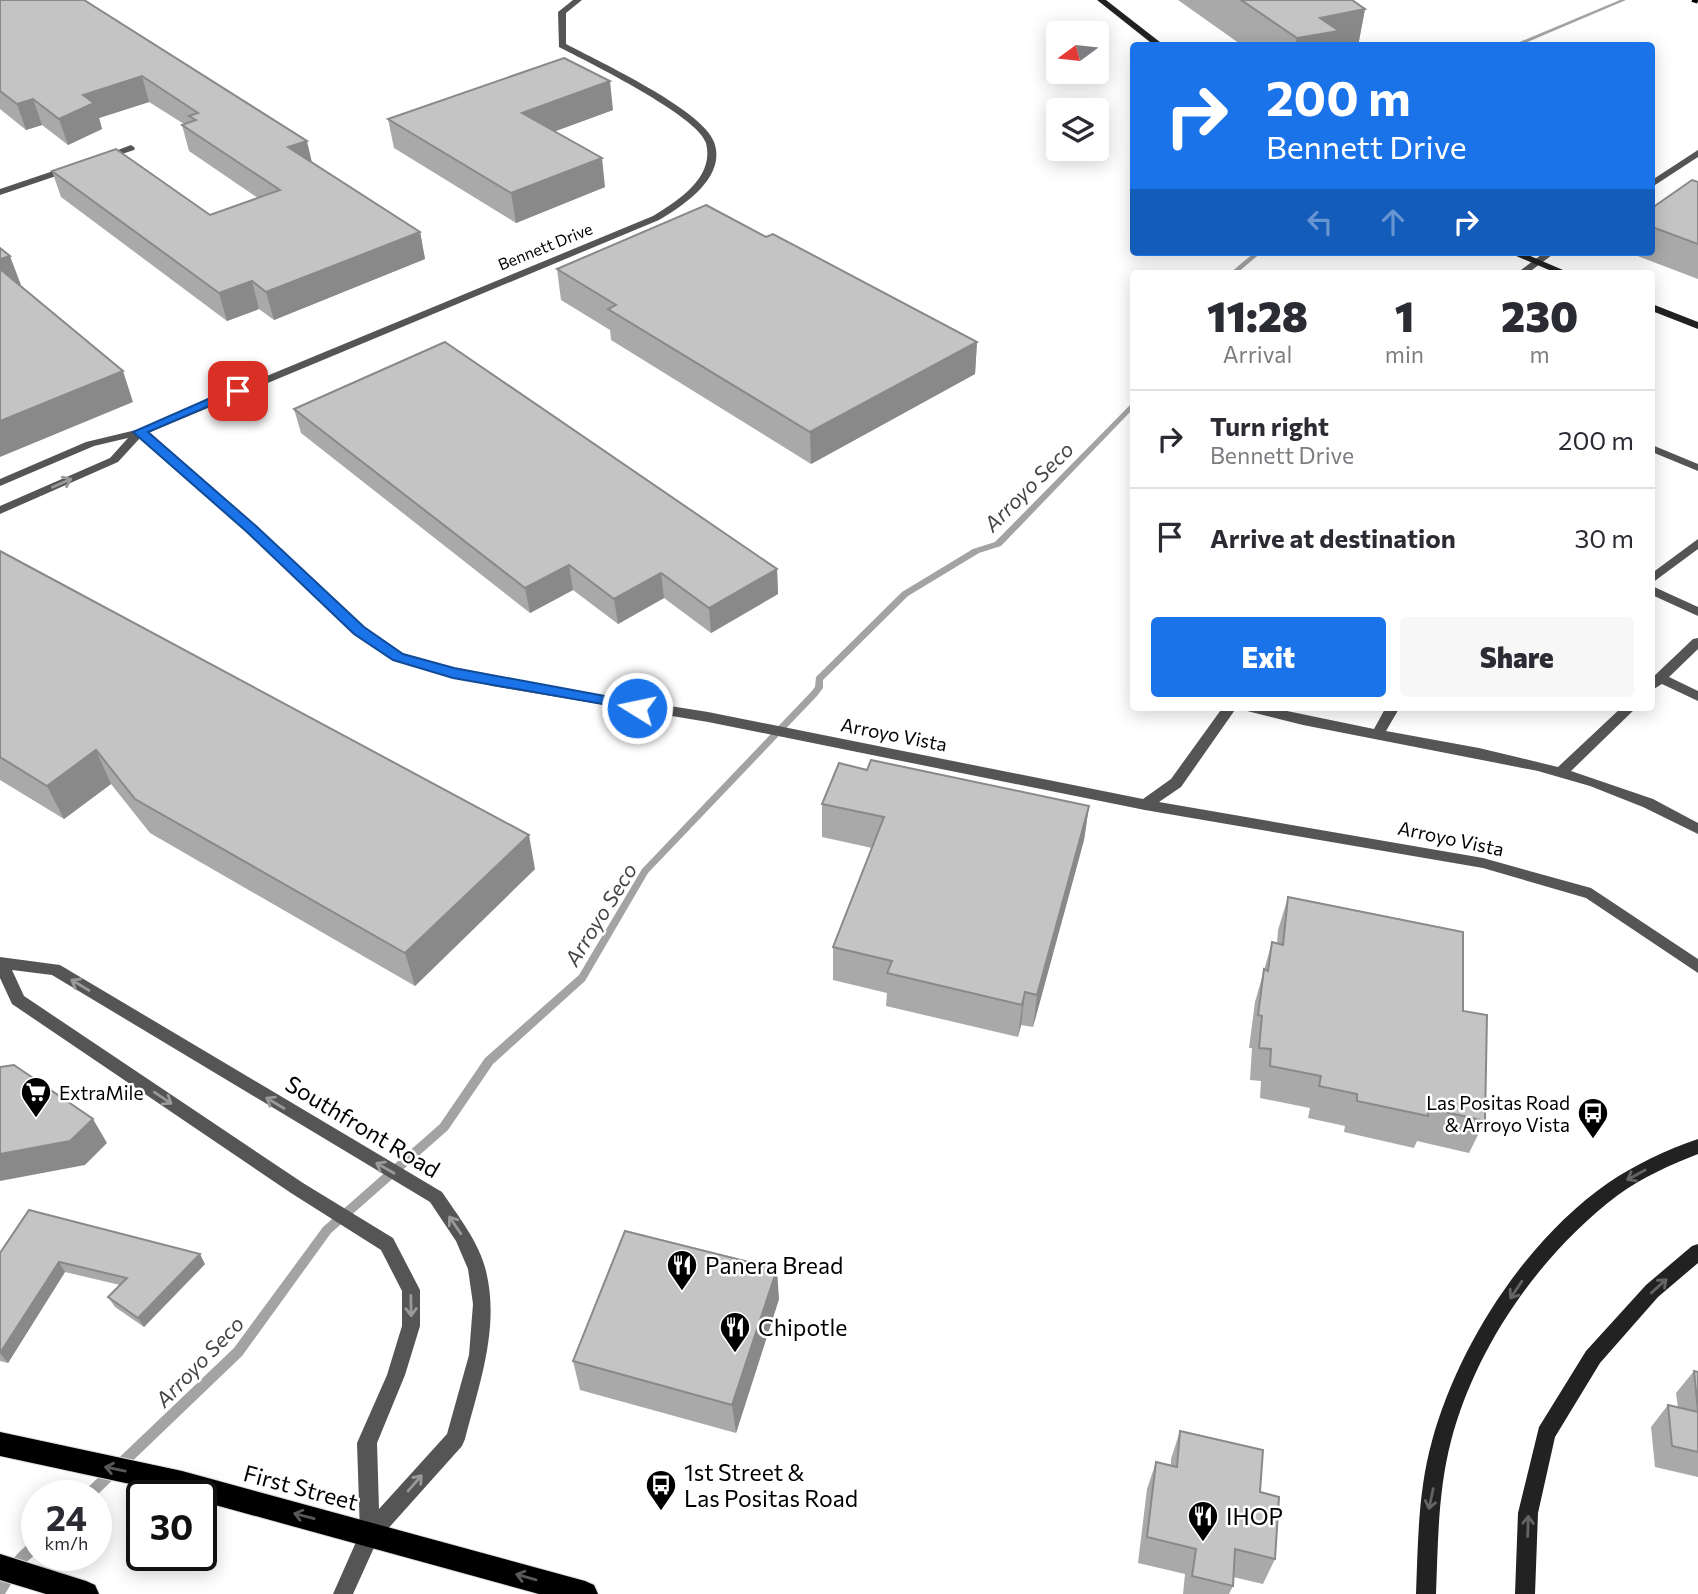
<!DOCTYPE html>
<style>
:root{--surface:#fff;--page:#f7f7f7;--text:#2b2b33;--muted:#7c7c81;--line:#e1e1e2;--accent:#1a73e8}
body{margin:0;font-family:Commissioner,sans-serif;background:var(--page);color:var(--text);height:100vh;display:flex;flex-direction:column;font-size:26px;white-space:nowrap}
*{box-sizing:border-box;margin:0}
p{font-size:23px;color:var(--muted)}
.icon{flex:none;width:38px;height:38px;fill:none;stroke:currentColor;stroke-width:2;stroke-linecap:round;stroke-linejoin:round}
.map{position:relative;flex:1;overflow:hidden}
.details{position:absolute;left:1130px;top:270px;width:525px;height:441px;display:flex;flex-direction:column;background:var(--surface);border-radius:7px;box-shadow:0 4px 18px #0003}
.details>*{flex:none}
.guide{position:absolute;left:1130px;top:42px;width:525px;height:214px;border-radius:7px;box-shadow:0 4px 18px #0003;background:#1a73e8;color:#fff;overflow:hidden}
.needle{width:46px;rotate:255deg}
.buttons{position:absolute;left:1046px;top:21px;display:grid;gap:14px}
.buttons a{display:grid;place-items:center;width:63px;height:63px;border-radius:7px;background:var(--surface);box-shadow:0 4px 18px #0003;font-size:35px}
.speed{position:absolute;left:21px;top:1480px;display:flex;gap:14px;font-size:35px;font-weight:700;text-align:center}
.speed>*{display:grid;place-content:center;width:91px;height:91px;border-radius:50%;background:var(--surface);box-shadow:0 4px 18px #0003;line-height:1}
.speed small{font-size:18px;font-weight:400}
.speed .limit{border:4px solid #111;border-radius:10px;background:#fff;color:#111}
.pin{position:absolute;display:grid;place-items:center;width:60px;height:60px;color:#fff;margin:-30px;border-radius:14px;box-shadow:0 4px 10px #0006}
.me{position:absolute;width:77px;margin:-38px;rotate:280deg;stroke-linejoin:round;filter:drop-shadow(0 0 5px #0008)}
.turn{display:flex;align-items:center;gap:24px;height:147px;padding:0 21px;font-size:32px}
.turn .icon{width:91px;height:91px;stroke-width:2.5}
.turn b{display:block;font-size:49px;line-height:60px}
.lanes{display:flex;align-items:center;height:66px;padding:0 21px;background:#0003;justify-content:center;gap:35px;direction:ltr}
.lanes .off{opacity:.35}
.eta{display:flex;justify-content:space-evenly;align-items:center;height:119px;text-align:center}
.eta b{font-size:42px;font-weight:800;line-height:49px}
.button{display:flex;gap:14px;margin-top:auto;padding:14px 21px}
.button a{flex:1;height:80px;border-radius:7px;background:var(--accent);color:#fff;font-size:28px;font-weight:800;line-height:80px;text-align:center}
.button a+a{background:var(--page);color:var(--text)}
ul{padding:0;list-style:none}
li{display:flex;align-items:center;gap:21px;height:98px;padding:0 21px;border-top:2px solid var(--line)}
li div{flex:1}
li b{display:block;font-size:26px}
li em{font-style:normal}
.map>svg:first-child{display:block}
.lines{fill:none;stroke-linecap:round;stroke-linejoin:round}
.stream{fill:#a3a3a3;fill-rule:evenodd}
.primary-casing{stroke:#dbdbdb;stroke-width:2}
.minor{fill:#555;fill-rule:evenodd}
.tertiary{fill:#555;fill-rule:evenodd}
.secondary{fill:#222;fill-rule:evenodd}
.primary{fill:#000;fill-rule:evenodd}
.rail{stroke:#000;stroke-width:3.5;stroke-dasharray:6 2 1 2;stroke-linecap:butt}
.wall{fill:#a9a9a9}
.shaded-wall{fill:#898989}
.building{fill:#c4c4c4;stroke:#898989;stroke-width:2}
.oneway{stroke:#999}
.oneway2{stroke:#646464}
.oneway3{stroke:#595959}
.route{fill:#1a73e8;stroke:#114b97;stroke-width:2}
.labels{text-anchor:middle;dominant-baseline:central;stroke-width:5;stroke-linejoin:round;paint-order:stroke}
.far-street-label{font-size:16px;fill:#000;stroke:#fff}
.street-label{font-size:19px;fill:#000;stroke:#fff}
.poi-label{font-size:19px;fill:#000;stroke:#fff;text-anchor:start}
.water-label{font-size:21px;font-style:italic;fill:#444;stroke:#fff}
.near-street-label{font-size:23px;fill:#000;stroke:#fff}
.near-poi-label{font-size:23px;fill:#000;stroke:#fff;text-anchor:start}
</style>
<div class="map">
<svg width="1698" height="1594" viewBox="0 0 1698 1594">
<rect width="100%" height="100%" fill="#fff"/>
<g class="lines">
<!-- stream -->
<g class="stream">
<polygon points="1620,0 1626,0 1518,46 1510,46"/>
<polygon points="1255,252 1262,252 1237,273 1230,273"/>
<polygon points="1134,402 1134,408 1001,546 979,553 908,596 823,680 823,688 817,696 648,873 585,981 493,1064 448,1130 331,1233 242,1356 96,1496 81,1496 83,1492 234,1348 323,1227 440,1124 485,1058 579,975 642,869 811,692 815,687 816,677 902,592 973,549 995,542 1132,403"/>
<path d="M 37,1538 L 37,1553 L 22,1566 L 5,1594 L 0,1594 C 0,1590 0,1586 0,1582 C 2,1568 24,1545 37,1538 Z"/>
</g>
<!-- primary casing -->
<g class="primary-casing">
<g id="primary">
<polygon points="0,1432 182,1471 585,1581 594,1585 598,1594 539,1594 201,1501 201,1496 186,1496 0,1456"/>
<polygon points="0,1554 86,1581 95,1585 99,1594 46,1594 0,1580"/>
</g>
</g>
<!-- minor -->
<g class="minor">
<path d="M 573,0 L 582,0 L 566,13 L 566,44 C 598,61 703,110 714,142 C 727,177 684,205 659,220 L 148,433 L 255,526 L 363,628 L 402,654 L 492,678 L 708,712 L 1143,799 L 1171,779 L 1223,707 L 1237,707 L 1181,787 L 1159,802 L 1483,858 L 1591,888 L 1698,959 L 1698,973 L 1586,898 L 1483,868 L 1145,810 L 708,722 L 492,686 L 393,660 L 355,634 L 247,532 L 140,438 L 118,462 L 0,514 L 0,506 L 110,458 L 128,438 L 94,446 L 0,486 L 0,479 L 86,442 L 136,430 L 653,216 C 677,201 715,178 706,143 C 698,116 588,62 559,47 L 558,12 Z"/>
<polygon points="131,145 135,148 134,150 101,161 97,158"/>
<polygon points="1698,150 1698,157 1652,187 1652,180"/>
<polygon points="68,166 71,167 71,171 0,195 0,189"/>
<polygon points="1545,252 1556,252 1528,273 1517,273"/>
<polygon points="1652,445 1698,464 1698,471 1652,452"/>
<polygon points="1698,539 1698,549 1652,583 1652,573"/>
<polygon points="1652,586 1698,607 1698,616 1652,595"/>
<polygon points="1698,638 1698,649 1669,677 1698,691 1698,701 1662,684 1652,690 1652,678 1693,639"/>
<polygon points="1241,707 1267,707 1374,729 1386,707 1400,707 1386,731 1479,748 1558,767 1622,707 1637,707 1571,771 1653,799 1698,823 1698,834 1643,807 1590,786 1538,771 1303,725 1243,710"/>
</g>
<!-- tertiary -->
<path class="tertiary" d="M 0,957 L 60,965 L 442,1192 C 458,1216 479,1242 486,1271 C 500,1328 479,1385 465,1439 L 462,1446 L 377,1541 L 353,1594 L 333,1594 L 360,1533 L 357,1443 L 387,1375 L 402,1326 L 402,1291 L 381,1250 L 291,1193 L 12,1004 L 0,978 ZM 12,970 L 52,975 L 430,1202 L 456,1241 L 468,1269 L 473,1304 L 469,1355 L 447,1434 L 379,1509 L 377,1443 L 405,1375 L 420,1326 L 420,1290 L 393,1238 L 303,1183 L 24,996 Z"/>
<!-- secondary -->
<g class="secondary">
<polygon points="1097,0 1106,0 1165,46 1155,46"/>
<polygon points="1507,252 1521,252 1570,273 1556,273"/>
<polygon points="1652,304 1698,322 1698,329 1652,311"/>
<path d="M 1698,1139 L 1698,1154 C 1670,1165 1643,1177 1618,1195 C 1540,1254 1476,1346 1451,1441 C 1438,1491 1438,1543 1436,1594 L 1416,1594 C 1418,1543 1418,1491 1432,1441 C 1458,1345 1526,1240 1608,1183 C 1636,1164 1666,1150 1698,1139 Z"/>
<polygon points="1698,1244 1698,1263 1658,1297 1600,1363 1555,1437 1538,1513 1535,1594 1515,1594 1518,1513 1539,1427 1586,1351 1646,1285 1692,1246"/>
</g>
<!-- primary -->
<use href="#primary" class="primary"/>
<!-- rail -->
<polyline class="rail" points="1692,0 1698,2"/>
</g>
<!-- wall -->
<g class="wall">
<polygon points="0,0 312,162 420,232 425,259 274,320 259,309 227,321 61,197 52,171 210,215 258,198 189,151 182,125 184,124 149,102 99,118 102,129 68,145 42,125 26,130 0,109"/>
<polygon points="1178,0 1352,0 1365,9 1358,46 1243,46"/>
<polygon points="613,110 555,131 605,187 516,223 394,148 388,119"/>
<polygon points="1698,182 1698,279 1627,252 1652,252 1652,208"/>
<polygon points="766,237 977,342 975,374 811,464 611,340 610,330 561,300 557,269"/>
<polygon points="294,409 777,569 778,594 711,633 664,598 618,624 573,590 530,613 301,433"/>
<polygon points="0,551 535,869 415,986 150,833 111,784 64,819 0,780"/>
<polygon points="867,770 1089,806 1084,840 1033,1027 1021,1025 1018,1037 886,1006 887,993 833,980 833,947 872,848 822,837 822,804"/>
<polygon points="1288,897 1463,1011 1485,1121 1469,1153 1417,1141 1414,1148 1344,1132 1345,1126 1308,1118 1310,1108 1260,1098 1261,1081 1250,1080 1252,1048 1249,1048 1255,1002 1272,942 1277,943 1278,930"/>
<polygon points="0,1253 205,1264 144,1327 115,1307 108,1297 120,1285 65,1272 8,1363 0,1361"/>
<polygon points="779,1299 736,1433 580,1390 573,1361"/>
<polygon points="1694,1371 1698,1372 1698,1477 1655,1467 1651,1427 1668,1405 1678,1408 1676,1393"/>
<polygon points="1180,1431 1260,1492 1275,1559 1263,1584 1233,1577 1233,1586 1229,1594 1183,1594 1185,1574 1138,1563 1147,1489 1156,1462 1171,1465 1171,1459"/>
</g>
<!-- shaded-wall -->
<g class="shaded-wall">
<polygon points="1365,9 1358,46 1295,46 1297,38 1320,18"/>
<polygon points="142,76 149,102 99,118 102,129 68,145 59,119 83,95"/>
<polygon points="610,81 613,110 526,142 522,113"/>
<polygon points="33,99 42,125 26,130 17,104"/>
<polygon points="307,141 313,167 288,147"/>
<polygon points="602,158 605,187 516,223 511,193"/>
<polygon points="420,232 425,259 274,320 266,292"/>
<polygon points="10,256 21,285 4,292 0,282 0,259"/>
<polygon points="252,281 259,309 227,321 219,293"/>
<polygon points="977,342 975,374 811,464 810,432"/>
<polygon points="123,371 133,402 0,457 0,421"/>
<polygon points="569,565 573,590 530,613 525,588"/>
<polygon points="777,569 778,594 711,633 709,608"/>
<polygon points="661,573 664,598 618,624 614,599"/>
<polygon points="96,750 111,784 64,819 47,786"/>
<polygon points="1089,806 1084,840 1033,1027 1037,995"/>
<polygon points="529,835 535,869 415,986 405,953"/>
<polygon points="1025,992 1021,1025 1018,1037 1022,1005"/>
<polygon points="93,1119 107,1143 85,1165 0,1181 0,1154"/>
<polygon points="200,1254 205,1264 144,1327 138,1318"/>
<polygon points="59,1262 65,1272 8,1363 0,1353"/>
<polygon points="777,1269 779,1299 736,1433 732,1405"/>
</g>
<!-- building -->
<g class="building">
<polygon points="0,0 84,0 307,141 288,147 420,232 266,292 252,281 219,293 52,171 116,149 210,215 280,190 182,125 196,120 189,116 198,113 142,76 83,95 94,103 59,119 33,99 17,104 0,91"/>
<polygon points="1241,0 1352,0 1365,9 1320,18 1339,31 1297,38"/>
<polygon points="564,58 610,81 522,113 602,158 511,193 388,119"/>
<polygon points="1692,180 1698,182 1698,244 1652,227 1652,208"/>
<polygon points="706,205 766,237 773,234 977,342 810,432 608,309 616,305 557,269"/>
<polygon points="0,248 10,256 0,259"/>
<polygon points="0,269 123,371 0,421"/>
<polygon points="445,342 777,569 709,608 661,573 614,599 569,565 525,588 294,409"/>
<polygon points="0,551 529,835 405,953 135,799 96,750 47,786 0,757"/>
<polygon points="871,760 1089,806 1037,995 1025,992 1022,1005 887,973 892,961 833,947 884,817 822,804 839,763 867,770"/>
<polygon points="1288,897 1463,932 1463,1011 1487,1015 1485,1121 1428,1108 1428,1116 1357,1101 1357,1094 1319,1086 1321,1076 1270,1066 1271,1049 1259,1048 1262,1016 1258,1015 1264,969 1268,971 1272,942 1283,945"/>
<polygon points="14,1065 93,1119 70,1141 0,1154 0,1067"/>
<polygon points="29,1210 200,1254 138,1318 108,1297 127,1278 59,1262 0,1353 0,1253"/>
<polygon points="625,1231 777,1269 732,1405 573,1361"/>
<polygon points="1694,1371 1698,1372 1698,1411"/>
<polygon points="1668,1405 1698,1412 1698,1452 1672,1446"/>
<polygon points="1180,1431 1263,1450 1260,1492 1279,1497 1275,1559 1235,1549 1233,1586 1192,1576 1196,1549 1147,1537 1156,1462 1177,1467"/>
</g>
<!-- one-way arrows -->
<defs><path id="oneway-shaft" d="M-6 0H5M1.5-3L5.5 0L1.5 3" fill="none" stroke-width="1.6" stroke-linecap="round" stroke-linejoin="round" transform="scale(1.75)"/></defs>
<g class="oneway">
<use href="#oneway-shaft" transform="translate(62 483) rotate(-24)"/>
<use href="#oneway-shaft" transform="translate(80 985) rotate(-149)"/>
<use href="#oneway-shaft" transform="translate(163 1098) rotate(34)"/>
<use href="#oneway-shaft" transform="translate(275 1103) rotate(-149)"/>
<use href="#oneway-shaft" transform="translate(385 1168) rotate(-150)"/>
<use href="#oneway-shaft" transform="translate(455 1225) rotate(-124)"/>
<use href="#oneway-shaft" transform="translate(411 1306) rotate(89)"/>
<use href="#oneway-shaft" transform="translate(415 1483) rotate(-49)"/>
</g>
<g class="oneway2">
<use href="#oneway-shaft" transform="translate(1636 1175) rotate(151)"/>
<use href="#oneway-shaft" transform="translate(1659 1286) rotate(-42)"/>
<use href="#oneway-shaft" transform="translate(1516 1290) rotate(124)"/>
<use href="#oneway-shaft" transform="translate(1431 1499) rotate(102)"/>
<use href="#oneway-shaft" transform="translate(1528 1526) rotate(-88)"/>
</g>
<g class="oneway3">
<use href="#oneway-shaft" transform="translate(115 1469) rotate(-168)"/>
<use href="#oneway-shaft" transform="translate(304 1516) rotate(-165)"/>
<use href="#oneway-shaft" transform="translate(526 1577) rotate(-164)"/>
</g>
<!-- route -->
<polygon class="route" points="233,388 244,391 148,432 256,526 364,627 403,654 454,668 637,702 644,708 642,711 453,678 393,660 354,634 247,532 133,432"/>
<!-- icons -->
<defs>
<g id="supermarket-pin" transform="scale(1.575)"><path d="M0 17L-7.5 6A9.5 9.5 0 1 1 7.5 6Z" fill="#000" stroke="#fff"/><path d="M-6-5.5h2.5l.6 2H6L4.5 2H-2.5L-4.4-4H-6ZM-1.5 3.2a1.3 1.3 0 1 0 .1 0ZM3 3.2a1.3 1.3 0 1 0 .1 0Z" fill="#fff"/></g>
<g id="bus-pin" transform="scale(1.575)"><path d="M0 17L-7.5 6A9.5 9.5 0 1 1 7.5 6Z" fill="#000" stroke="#fff"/><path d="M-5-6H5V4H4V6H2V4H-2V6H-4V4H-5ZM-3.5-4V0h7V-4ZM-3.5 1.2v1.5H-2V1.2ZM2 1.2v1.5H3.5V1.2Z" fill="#fff"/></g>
<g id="restaurant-pin" transform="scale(1.575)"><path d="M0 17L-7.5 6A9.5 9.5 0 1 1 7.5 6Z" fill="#000" stroke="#fff"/><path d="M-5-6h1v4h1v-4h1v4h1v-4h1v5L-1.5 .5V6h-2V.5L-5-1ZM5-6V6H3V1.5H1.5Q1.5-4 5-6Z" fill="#fff"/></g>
</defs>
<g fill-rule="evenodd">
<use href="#supermarket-pin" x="36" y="1092"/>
<use href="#bus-pin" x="1593" y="1113"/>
<use href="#restaurant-pin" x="682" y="1265"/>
<use href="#restaurant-pin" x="735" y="1327"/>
<use href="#bus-pin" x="661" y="1485"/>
<use href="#restaurant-pin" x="1203" y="1516"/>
</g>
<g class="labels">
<!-- far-street labels -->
<g class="far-street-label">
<text transform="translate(545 246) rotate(-22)">Bennett Drive</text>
</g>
<!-- street labels -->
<g class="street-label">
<text transform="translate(894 734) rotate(11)">Arroyo Vista</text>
<text transform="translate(1451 838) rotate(12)">Arroyo Vista</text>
</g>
<!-- poi labels -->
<g class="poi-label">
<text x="59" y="1092">ExtraMile</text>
<text x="1570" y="1102" text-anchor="end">Las Positas Road<tspan x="1570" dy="22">&amp; Arroyo Vista</tspan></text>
</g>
<!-- water labels -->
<g class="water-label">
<text transform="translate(1028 486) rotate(-45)">Arroyo Seco</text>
<text transform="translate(600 914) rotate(-58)">Arroyo Seco</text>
<text transform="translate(199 1361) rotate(-46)">Arroyo Seco</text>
</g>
<!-- near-street labels -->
<g class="near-street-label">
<text transform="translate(363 1126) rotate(31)">Southfront Road</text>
<text transform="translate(301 1487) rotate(15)">First Street</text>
</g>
<!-- near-poi labels -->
<g class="near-poi-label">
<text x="705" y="1265">Panera Bread</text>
<text x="758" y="1327">Chipotle</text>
<text x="684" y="1472">1st Street &amp;<tspan x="684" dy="26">Las Positas Road</tspan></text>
<text x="1226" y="1516">IHOP</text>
</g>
</g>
</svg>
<div class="buttons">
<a><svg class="needle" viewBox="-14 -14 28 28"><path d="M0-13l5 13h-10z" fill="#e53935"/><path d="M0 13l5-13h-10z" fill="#7c7c81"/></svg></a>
<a><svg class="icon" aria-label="layers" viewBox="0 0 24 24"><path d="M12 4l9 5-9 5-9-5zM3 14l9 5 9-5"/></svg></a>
</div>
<div class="speed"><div>24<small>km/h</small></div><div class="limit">30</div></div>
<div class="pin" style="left:238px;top:391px;background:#d93025"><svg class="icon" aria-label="arrive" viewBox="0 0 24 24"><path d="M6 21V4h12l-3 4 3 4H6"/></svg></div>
<svg class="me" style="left:637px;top:708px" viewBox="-20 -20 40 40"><circle r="17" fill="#1a73e8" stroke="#fff" stroke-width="3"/><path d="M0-11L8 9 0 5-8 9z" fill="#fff"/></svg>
<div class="guide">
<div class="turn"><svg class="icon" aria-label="right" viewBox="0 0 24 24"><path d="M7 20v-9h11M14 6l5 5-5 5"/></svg><div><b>200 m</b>Bennett Drive</div></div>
<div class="lanes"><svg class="icon off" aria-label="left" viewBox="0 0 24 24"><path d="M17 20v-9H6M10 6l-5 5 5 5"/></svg><svg class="icon off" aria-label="ahead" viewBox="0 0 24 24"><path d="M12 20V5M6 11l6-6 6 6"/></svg><svg class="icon" aria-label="right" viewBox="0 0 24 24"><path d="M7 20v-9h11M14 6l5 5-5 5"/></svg></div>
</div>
<section class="details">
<div class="eta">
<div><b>11:28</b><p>Arrival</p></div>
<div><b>1</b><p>min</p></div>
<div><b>230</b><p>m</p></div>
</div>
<ul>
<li><svg class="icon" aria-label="right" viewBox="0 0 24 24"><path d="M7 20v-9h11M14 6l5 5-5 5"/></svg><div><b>Turn right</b><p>Bennett Drive</p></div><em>200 m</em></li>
<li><svg class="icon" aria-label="arrive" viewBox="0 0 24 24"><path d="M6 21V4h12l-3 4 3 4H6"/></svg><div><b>Arrive at destination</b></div><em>30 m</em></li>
</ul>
<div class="button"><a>Exit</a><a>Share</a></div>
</section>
</div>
